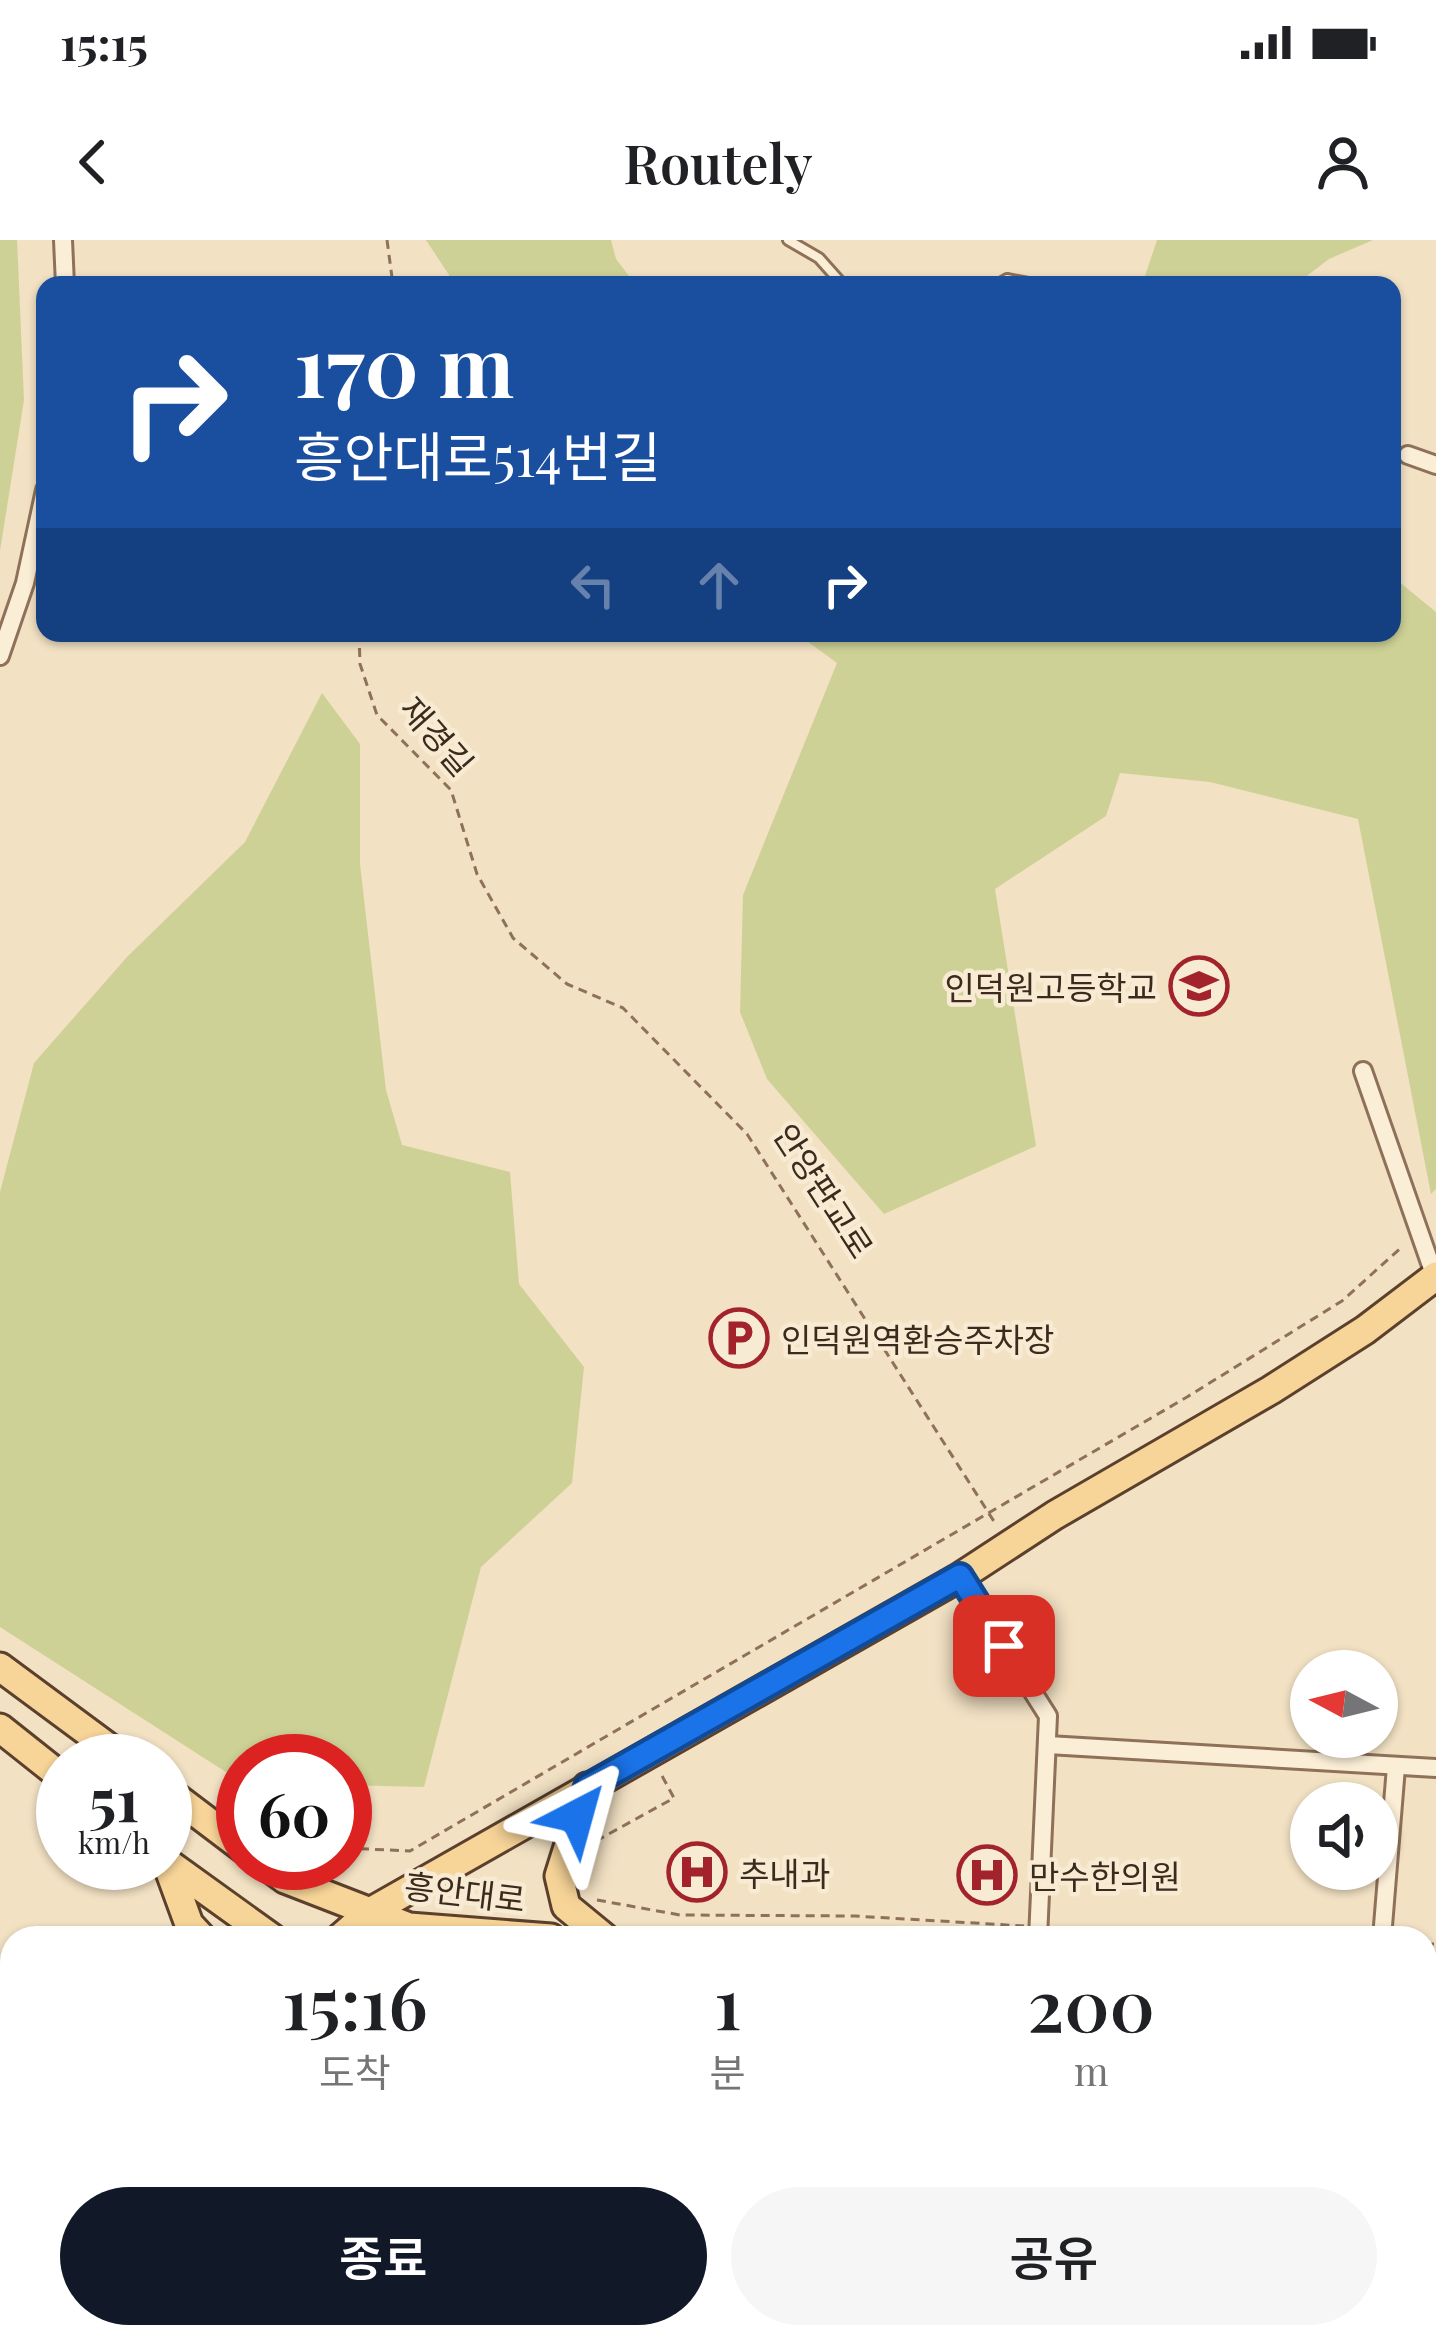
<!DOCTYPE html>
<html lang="ko">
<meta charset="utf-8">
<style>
:root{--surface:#fff;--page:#f6f6f6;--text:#202124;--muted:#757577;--accent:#111827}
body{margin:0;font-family:"Playfair Display","Noto Sans KR",serif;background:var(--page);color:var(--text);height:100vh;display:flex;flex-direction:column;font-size:45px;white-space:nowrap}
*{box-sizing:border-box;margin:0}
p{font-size:39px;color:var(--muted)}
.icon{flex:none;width:66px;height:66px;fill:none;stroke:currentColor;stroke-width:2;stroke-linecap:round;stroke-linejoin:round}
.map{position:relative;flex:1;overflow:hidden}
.side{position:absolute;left:0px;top:1686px;width:1437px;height:423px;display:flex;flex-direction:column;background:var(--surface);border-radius:36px 36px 0 0;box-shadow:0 3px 9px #0004}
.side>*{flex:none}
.banner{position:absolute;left:36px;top:36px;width:1365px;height:366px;border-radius:24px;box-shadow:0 3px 9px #0004;background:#1a4fa0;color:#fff;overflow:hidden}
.needle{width:78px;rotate:277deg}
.buttons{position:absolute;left:1290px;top:1410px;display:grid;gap:24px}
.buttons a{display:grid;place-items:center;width:108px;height:108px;border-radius:50%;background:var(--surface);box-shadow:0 3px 9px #0004;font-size:60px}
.speed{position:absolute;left:36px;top:1494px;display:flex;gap:24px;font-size:60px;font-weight:700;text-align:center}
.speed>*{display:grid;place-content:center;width:156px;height:156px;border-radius:50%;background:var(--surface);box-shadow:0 3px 9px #0004;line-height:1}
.speed small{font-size:30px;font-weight:400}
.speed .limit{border:18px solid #d22;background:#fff;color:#111}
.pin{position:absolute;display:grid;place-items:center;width:102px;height:102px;color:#fff;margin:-51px;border-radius:24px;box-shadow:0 6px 18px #0006}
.me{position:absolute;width:132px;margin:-66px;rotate:39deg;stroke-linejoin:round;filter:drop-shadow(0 0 9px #0008)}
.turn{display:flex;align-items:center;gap:42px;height:252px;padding:0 60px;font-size:54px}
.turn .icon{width:156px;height:156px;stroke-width:2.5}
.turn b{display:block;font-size:84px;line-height:102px}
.lanes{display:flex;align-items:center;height:114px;padding:0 60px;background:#0003;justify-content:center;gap:60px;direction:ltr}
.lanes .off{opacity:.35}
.eta{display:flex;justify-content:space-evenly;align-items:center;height:204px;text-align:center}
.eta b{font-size:72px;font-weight:600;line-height:84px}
.button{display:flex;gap:24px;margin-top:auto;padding:24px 60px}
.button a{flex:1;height:138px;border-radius:72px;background:var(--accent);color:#fff;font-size:48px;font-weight:600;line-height:138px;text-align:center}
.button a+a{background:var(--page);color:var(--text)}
.status{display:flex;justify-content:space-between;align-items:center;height:84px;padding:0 60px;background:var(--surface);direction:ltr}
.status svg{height:33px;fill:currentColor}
header{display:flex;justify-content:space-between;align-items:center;height:156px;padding:0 60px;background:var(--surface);font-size:54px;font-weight:600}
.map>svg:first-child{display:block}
.green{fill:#ced196}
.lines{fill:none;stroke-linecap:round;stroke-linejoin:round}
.service-casing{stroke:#8e7158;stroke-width:14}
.minor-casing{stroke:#8e7158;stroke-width:22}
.primary-casing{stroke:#5b402d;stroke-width:33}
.path{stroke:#8e7158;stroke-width:3;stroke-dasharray:9 6;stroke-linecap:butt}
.service{stroke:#fbeed7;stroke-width:8}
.minor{stroke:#fbeed7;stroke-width:16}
.primary{stroke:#f7d498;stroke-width:27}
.route-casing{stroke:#114b97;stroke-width:30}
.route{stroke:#1a73e8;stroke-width:21}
.labels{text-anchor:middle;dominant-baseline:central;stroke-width:9;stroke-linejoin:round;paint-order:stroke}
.street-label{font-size:33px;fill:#3c2b1d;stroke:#f8ebd3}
.poi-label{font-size:33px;fill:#3c2b1d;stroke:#f8ebd3;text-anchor:start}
</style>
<div class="status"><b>15:15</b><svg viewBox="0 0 49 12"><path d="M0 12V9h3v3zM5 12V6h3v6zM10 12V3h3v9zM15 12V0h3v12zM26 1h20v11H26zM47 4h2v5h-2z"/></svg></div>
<header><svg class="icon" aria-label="back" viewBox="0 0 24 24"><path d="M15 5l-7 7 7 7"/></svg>Routely<svg class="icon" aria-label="person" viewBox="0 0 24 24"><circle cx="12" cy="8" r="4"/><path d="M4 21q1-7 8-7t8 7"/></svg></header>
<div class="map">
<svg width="1436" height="2107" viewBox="0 0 1436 2107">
<rect width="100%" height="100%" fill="#f2e1c3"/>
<!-- green -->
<g class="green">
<polygon points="0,0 17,0 24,160 0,311"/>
<polygon points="426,0 611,0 616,19 636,45 450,45 449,35"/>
<polygon points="1157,0 1373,0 1329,19 1295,45 1142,45"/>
<polygon points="1392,336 1436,372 1436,949 1431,954 1358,579 1210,542 1120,533 1106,576 995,649 1036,906 884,974 767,839 740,772 743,655 837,423 796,393 1392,393"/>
<polygon points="322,453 360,504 360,624 386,850 402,905 510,932 519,1044 584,1127 572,1243 481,1327 424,1547 345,1545 345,1521 243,1521 243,1543 0,1387 0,952 34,823 127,717 245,602"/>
</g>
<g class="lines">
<!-- service casing -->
<g class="service-casing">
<g id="service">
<polyline points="788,0 819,18 843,45"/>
<polyline points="997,45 1007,39 1039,45"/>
<polyline points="242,2107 246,2097"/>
<polyline points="618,2107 618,2097"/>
</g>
</g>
<!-- minor casing -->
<g class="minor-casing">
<g id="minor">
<polyline points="63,0 65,45"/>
<polyline points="1408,215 1436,225"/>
<polyline points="0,416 25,343 45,250"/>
<polyline points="1363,831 1435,1037"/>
<polyline points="960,1337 1048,1476 1038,1698"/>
<polyline points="1048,1505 1436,1528"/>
<polyline points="1382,1698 1396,1527"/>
<polyline points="1425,1993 1436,1993"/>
<polyline points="1425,2038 1436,2020"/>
<polyline points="40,2097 53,2107"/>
<polyline points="753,2097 846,2107"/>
<polyline points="313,2107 319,2097"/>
<polyline points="505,2107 515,2097"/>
<polyline points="915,2107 915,2097"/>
<polyline points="1190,2107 1191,2097"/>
<polyline points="1381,2107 1387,2097"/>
</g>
</g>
<!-- primary casing -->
<g class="primary-casing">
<g id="primary">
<polyline points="0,1427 127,1521"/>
<polyline points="0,1488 63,1538"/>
<polyline points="587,1547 559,1636 566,1666 605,1698"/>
<polyline points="165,1549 243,1608"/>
<polyline points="165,1621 272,1698"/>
<polyline points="166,1621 189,1684 202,1698"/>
<polyline points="263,1623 285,1639 409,1687 551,1698"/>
<polyline points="340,1698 370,1672 960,1337 1055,1275 1271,1150 1365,1090 1436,1036"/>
<polyline points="1425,1736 1436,1736"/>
<polyline points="1425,1800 1436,1801"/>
<polyline points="0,2023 12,2010"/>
<polyline points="6,2107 15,2097"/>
</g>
</g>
<!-- path -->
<g class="path">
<polyline points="387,0 393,45"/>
<polyline points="359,393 360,424 377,475 451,550 477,634 513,698 567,744 623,768 747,894 995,1283"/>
<polyline points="596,1601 674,1558 661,1534"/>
<polyline points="345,1608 410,1611 1187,1157 1342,1061 1403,1006"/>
<polyline points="597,1660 680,1675 855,1676 1024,1686"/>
<polyline points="1057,1688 1265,1698"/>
<polyline points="1425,1704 1436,1704"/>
<polyline points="1425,1849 1436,1849"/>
</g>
<!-- service -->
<use href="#service" class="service"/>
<!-- minor -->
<use href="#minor" class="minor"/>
<!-- primary -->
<use href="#primary" class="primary"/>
</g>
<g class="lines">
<!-- route casing -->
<g class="route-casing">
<polyline id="route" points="577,1576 587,1547 960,1336 1004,1406"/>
</g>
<!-- route -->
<use href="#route" class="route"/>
</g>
<!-- icons -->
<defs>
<g id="school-ring" transform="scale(3)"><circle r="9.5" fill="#f8ebd3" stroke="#a2232b" stroke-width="1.5"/><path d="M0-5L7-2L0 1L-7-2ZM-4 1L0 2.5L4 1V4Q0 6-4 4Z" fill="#a2232b"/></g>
<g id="parking-ring" transform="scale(3)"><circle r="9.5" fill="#f8ebd3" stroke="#a2232b" stroke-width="1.5"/><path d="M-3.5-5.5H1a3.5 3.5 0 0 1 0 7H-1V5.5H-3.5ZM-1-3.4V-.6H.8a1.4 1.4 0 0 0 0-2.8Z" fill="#a2232b"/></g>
<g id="hospital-ring" transform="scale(3)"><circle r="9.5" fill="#f8ebd3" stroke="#a2232b" stroke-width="1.5"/><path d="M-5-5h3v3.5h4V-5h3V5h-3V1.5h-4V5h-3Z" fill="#a2232b"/></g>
</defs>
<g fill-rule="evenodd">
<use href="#school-ring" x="1199" y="746"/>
<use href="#parking-ring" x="739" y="1098"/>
<use href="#hospital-ring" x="697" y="1632"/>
<use href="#hospital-ring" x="987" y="1635"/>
</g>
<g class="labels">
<!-- street labels -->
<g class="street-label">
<text transform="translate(438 495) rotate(49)">재경길</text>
<text transform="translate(825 950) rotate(57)">안양판교로</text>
<text transform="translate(465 1651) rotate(7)">흥안대로</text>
</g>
<!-- poi labels -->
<g class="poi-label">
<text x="1157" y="746" text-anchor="end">인덕원고등학교</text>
<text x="781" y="1098">인덕원역환승주차장</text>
<text x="739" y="1632">추내과</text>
<text x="1029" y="1635">만수한의원</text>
</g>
</g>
</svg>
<div class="buttons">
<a><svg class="needle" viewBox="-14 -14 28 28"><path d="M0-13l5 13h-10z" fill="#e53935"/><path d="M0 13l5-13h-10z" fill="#757577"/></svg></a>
<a><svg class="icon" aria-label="sound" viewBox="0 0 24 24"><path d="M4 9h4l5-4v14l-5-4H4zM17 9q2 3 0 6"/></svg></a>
</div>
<div class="speed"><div>51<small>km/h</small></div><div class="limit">60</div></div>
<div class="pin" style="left:1004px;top:1406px;background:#d93025"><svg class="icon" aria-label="arrive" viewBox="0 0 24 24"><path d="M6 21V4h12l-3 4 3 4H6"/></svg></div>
<svg class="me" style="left:577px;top:1576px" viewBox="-20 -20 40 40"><path d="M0-17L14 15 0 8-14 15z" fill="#1a73e8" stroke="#fff" stroke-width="4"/></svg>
<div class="banner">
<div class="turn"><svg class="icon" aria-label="right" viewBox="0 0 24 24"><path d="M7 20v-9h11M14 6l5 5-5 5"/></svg><div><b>170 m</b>흥안대로514번길</div></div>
<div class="lanes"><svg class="icon off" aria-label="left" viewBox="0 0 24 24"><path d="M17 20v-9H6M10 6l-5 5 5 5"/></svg><svg class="icon off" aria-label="ahead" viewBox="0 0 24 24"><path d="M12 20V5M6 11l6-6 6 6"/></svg><svg class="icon" aria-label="right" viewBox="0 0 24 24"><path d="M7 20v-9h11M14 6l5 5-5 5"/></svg></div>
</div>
<section class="side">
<div class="eta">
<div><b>15:16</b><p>도착</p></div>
<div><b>1</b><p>분</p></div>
<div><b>200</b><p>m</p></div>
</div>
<div class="button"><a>종료</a><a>공유</a></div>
</section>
</div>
